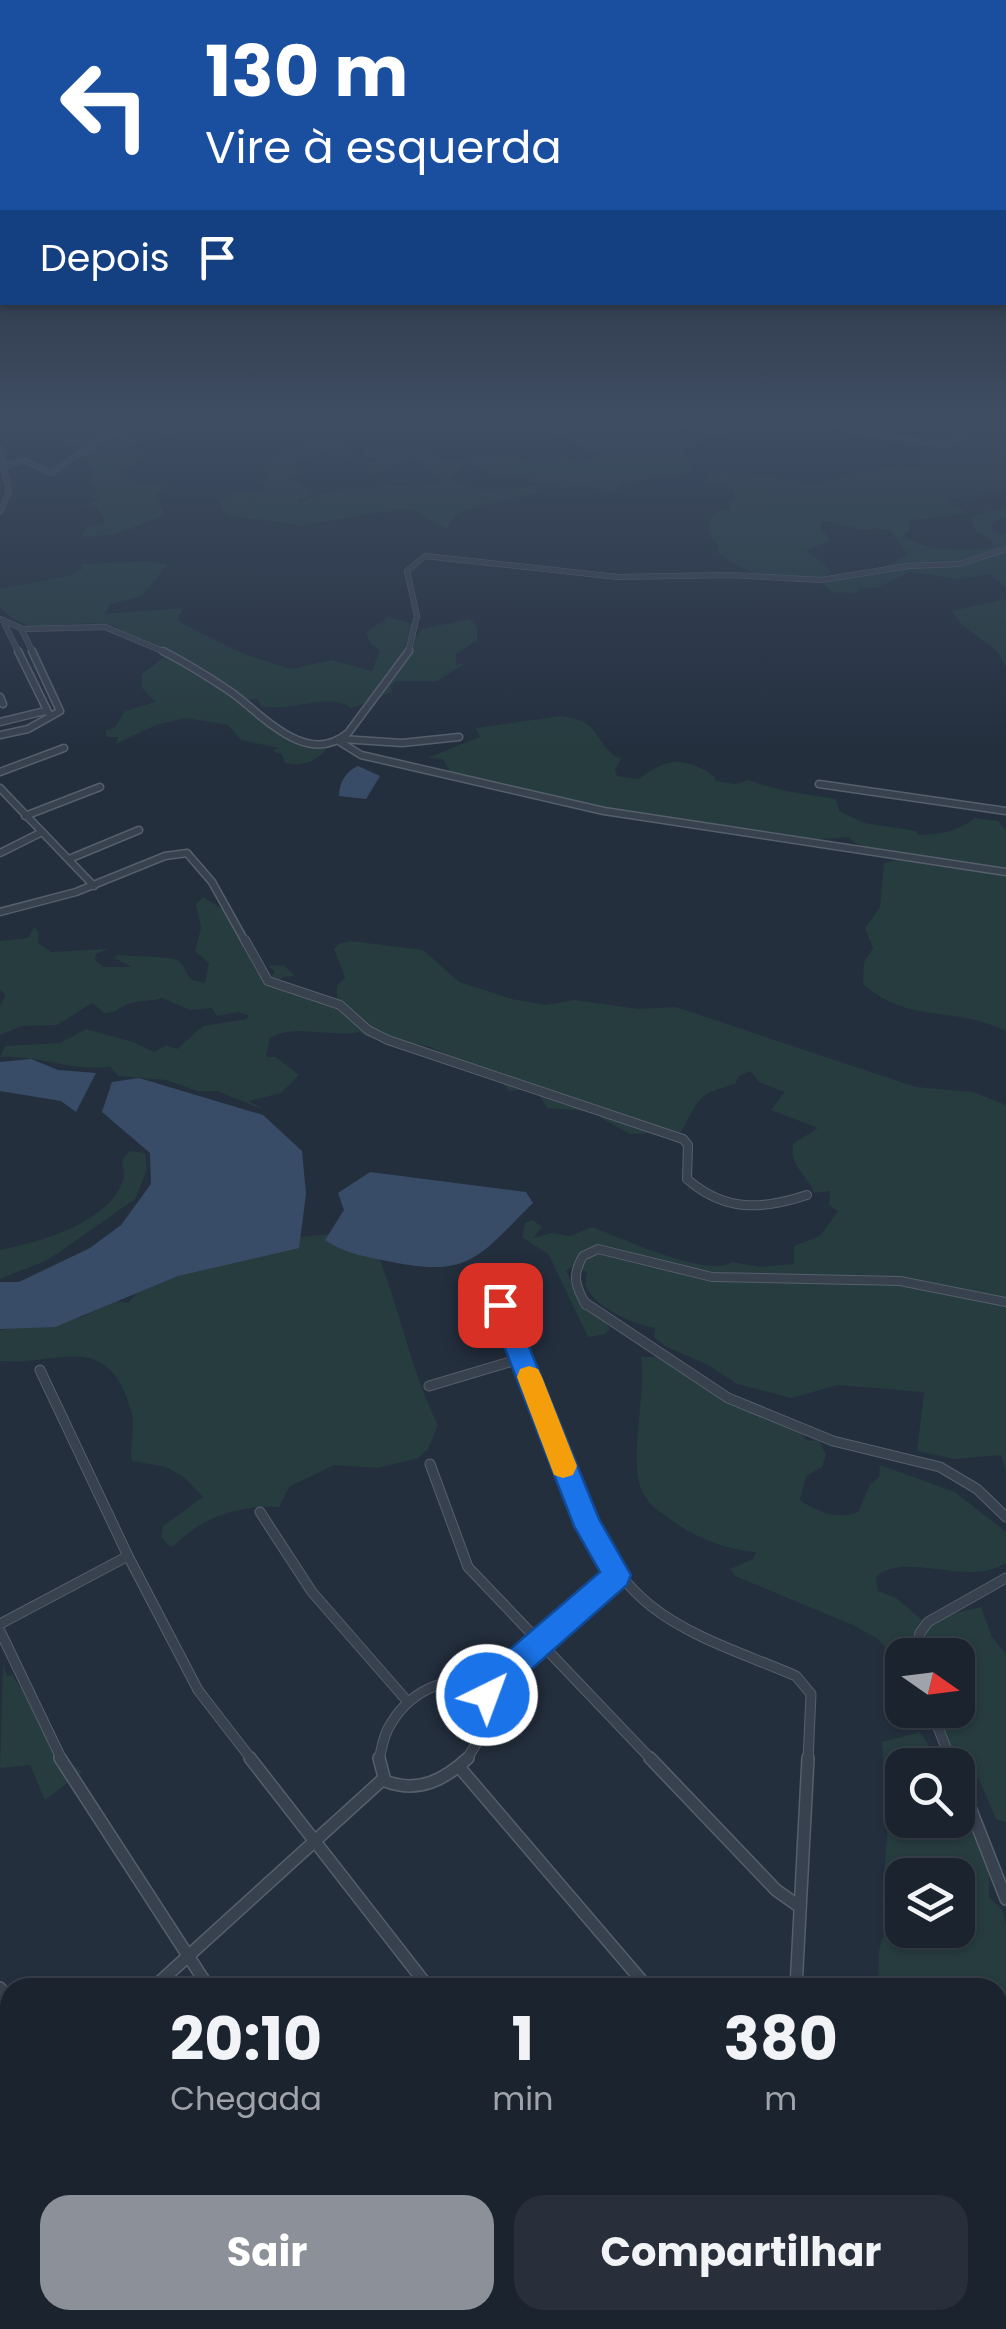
<!DOCTYPE html>
<html lang="pt">
<meta charset="utf-8">
<style>
:root{--surface:#1b232e;--page:#282f3a;--text:#f1f3f6;--muted:#a0a4aa;--line:#39404a;--accent:#8c9099}
body{margin:0;font-family:Poppins,sans-serif;background:var(--page);color:var(--text);height:100vh;display:flex;flex-direction:column;font-size:38px;white-space:nowrap}
*{box-sizing:border-box;margin:0}
p{font-size:32px;color:var(--muted)}
.icon{flex:none;width:55px;height:55px;fill:none;stroke:currentColor;stroke-width:2;stroke-linecap:round;stroke-linejoin:round}
.map{position:relative;flex:1;overflow:hidden}
.details{position:absolute;left:0px;top:1978px;width:1008px;height:352px;display:flex;flex-direction:column;background:var(--surface);border-radius:30px 30px 0 0;box-shadow:0 2px 8px #0004,0 0 0 2px var(--line)}
.details>*{flex:none}
.top-card{position:absolute;left:0px;top:0px;width:1008px;height:305px;box-shadow:0 2px 8px #0004,0 0 0 2px var(--line);background:#1a4fa0;color:#fff;overflow:hidden}
.needle{width:65px;rotate:104deg}
.tools{position:absolute;left:885px;top:1638px;display:grid;gap:20px}
.tools a{display:grid;place-items:center;width:90px;height:90px;border-radius:20px;background:var(--surface);box-shadow:0 2px 8px #0004,0 0 0 2px var(--line);font-size:50px}
.pin{position:absolute;display:grid;place-items:center;width:85px;height:85px;color:#fff;margin:-42px;border-radius:20px;box-shadow:0 5px 15px #0006}
.me{position:absolute;width:110px;margin:-55px;rotate:42deg;stroke-linejoin:round;filter:drop-shadow(0 0 8px #0008)}
.turn{display:flex;align-items:center;gap:35px;height:210px;padding:0 40px;font-size:45px}
.turn .icon{width:130px;height:130px;stroke-width:2.5}
.turn b{display:block;font-size:70px;line-height:85px}
.then{display:flex;align-items:center;height:95px;padding:0 40px;background:#0003;gap:20px;font-size:38px}
.eta{display:flex;justify-content:space-evenly;align-items:center;height:170px;text-align:center}
.eta b{font-size:60px;font-weight:700;line-height:70px}
.action{display:flex;gap:20px;margin-top:auto;padding:20px 40px}
.action a{flex:1;height:115px;border-radius:30px;background:var(--accent);color:#fff;font-size:40px;font-weight:700;line-height:115px;text-align:center}
.action a+a{background:var(--page);color:var(--text)}
.map>svg:first-child{display:block}
.green{fill:#263c3f;fill-rule:evenodd}
.water{fill:#394c67}
.lines{fill:none;stroke-linecap:round;stroke-linejoin:round}
.minor-far4-casing{stroke:#565f6c;stroke-width:6}
.minor-far3-casing{stroke:#565f6c;stroke-width:9}
.minor-far2-casing{stroke:#565f6c;stroke-width:10}
.minor-far1-casing{stroke:#565f6c;stroke-width:11}
.minor-casing{stroke:#565f6c;stroke-width:14}
.minor-far4{stroke:#38414e;stroke-width:5}
.minor-far3{stroke:#38414e;stroke-width:6}
.minor-far2{stroke:#38414e;stroke-width:8}
.minor-far1{stroke:#38414e;stroke-width:9}
.minor{stroke:#38414e;stroke-width:11}
.route{fill:#1a73e8;stroke:#114b97;stroke-width:2.5}
.slow{fill:#f59e0b}
</style>
<div class="map">
<svg width="1006" height="2329" viewBox="0 0 1006 2329">
<rect width="100%" height="100%" fill="#242f3e"/>
<!-- green -->
<g class="green">
<path d="M 527,422 L 623,422 L 662,436 L 694,437 L 700,443 L 686,450 L 684,456 L 689,459 L 692,472 C 668,479 644,479 620,483 L 615,493 L 584,486 L 564,488 L 525,478 L 494,478 L 469,462 L 448,480 L 485,491 L 534,486 L 538,487 L 536,493 C 522,496 465,507 456,515 C 452,519 451,525 447,529 L 415,511 L 401,509 L 300,525 L 226,515 L 220,506 L 220,501 L 232,493 L 265,491 L 263,480 L 269,474 L 261,472 C 282,447 324,428 352,451 L 354,457 C 331,458 309,448 294,468 L 301,471 L 293,480 L 313,493 L 298,500 L 300,506 C 310,493 357,485 374,490 L 382,485 L 414,487 L 444,481 L 416,460 L 398,463 L 372,476 L 366,463 L 378,459 L 368,458 L 363,446 L 366,444 L 387,452 L 391,445 L 403,452 L 406,448 C 422,450 431,457 443,459 C 462,462 481,455 500,455 C 524,455 540,476 563,457 L 579,462 L 598,456 C 587,446 543,429 527,422 Z"/>
<path d="M 980,422 L 994,422 L 1006,432 L 1006,491 L 989,489 L 980,497 L 948,498 L 952,505 L 969,513 L 910,520 L 909,532 L 903,535 C 927,553 961,550 988,549 L 993,546 L 990,539 L 976,532 L 972,519 L 973,515 L 1006,507 L 1006,517 L 993,522 L 991,529 L 1006,535 L 1006,587 L 990,574 L 959,579 L 911,572 L 876,588 L 861,588 L 856,593 L 832,592 L 819,581 C 775,576 755,582 717,552 L 718,545 L 711,538 L 708,522 L 715,513 L 730,508 L 729,502 L 736,499 L 734,489 L 720,482 L 706,483 L 707,474 C 744,468 783,480 821,485 L 841,475 L 896,466 L 919,468 L 919,450 L 940,447 ZM 822,521 L 869,531 L 875,528 L 890,531 L 908,555 L 882,568 L 826,578 L 830,570 L 806,550 L 831,540 L 820,528 Z"/>
<polygon points="169,426 176,434 130,445 125,451 137,451 140,460 119,472 136,484 167,485 154,495 165,515 114,535 81,537 87,527 106,522 96,505 84,506 101,500 92,497 98,490 90,475 99,469 92,470 87,461 66,461 71,454 87,448 64,444 64,437"/>
<path d="M 153,561 L 167,565 L 142,596 L 110,604 L 104,614 L 184,608 L 178,617 L 179,622 L 244,654 L 291,669 L 332,660 L 372,671 L 380,650 L 371,644 L 366,633 L 388,617 L 413,624 L 417,637 L 422,629 L 470,619 L 477,627 L 477,640 L 456,654 L 456,665 L 466,663 L 437,681 L 397,681 L 391,685 L 392,692 L 352,708 C 327,691 291,713 261,706 L 258,699 L 244,700 C 264,733 295,740 332,742 C 321,759 305,768 285,763 L 282,754 L 273,751 L 278,748 L 241,740 L 228,725 L 186,718 L 156,725 L 116,744 L 118,737 L 106,737 L 106,730 L 114,728 L 125,711 L 155,702 L 142,688 L 142,674 L 164,657 L 115,626 L 92,623 L 32,627 L 12,618 L 0,607 L 0,589 L 72,575 L 82,569 L 81,564 Z"/>
<polygon points="1006,599 1006,666 997,651 962,625 952,611"/>
<path d="M 561,716 C 608,723 589,742 621,759 L 615,769 L 617,776 L 639,779 C 667,758 683,756 714,776 L 715,781 L 735,784 L 749,780 C 780,792 804,794 836,799 L 839,811 L 864,823 L 917,831 L 917,835 C 940,835 958,831 975,818 L 998,821 L 1006,830 L 1006,1031 C 953,1005 910,1025 863,984 L 864,962 L 873,948 L 865,928 L 880,907 L 884,863 L 905,858 L 857,844 L 848,837 L 808,840 L 560,806 L 533,798 L 533,794 L 450,771 L 443,759 L 427,758 L 480,737 L 476,728 Z"/>
<path d="M 203,897 L 222,909 L 260,977 L 271,977 L 275,971 L 268,966 L 283,965 L 295,976 L 282,977 L 279,983 L 314,1001 L 337,1003 L 337,986 L 345,977 L 334,949 L 339,944 L 350,941 L 423,950 L 459,982 L 512,999 L 545,1005 L 575,1000 L 638,1009 L 676,1007 L 916,1087 L 973,1092 L 1006,1105 L 1006,1497 L 1006,1471 L 1001,1455 L 954,1459 L 917,1451 L 924,1392 L 838,1385 L 791,1398 L 737,1384 L 710,1366 L 665,1346 L 654,1337 L 655,1328 C 630,1323 596,1308 585,1285 L 587,1272 L 573,1266 L 566,1271 L 579,1297 L 610,1328 L 606,1334 L 588,1337 L 549,1255 L 522,1237 L 525,1223 L 533,1220 L 542,1227 L 533,1238 L 552,1233 L 570,1236 L 592,1227 C 619,1237 709,1279 732,1262 L 760,1267 L 794,1264 L 794,1246 L 820,1236 L 838,1211 L 829,1205 L 830,1191 L 814,1193 C 807,1173 789,1167 793,1144 L 818,1128 L 771,1110 L 785,1092 L 759,1082 L 750,1071 L 739,1076 L 735,1084 C 694,1095 700,1100 681,1132 L 630,1134 L 601,1118 L 600,1112 L 547,1108 L 539,1094 L 525,1089 L 510,1091 L 498,1079 L 445,1054 L 428,1046 L 398,1042 L 380,1030 L 369,1038 L 359,1032 C 329,1038 297,1023 270,1038 L 266,1057 L 276,1057 L 299,1075 L 281,1093 L 249,1101 L 267,1111 L 217,1091 L 198,1091 L 166,1080 L 118,1076 L 110,1066 C 75,1073 37,1054 0,1057 L 5,1046 L 60,1043 L 86,1029 L 133,1042 L 154,1052 L 166,1045 L 177,1049 L 203,1026 L 247,1019 L 248,1015 L 238,1012 L 217,1016 L 212,1008 L 190,1010 L 162,998 C 151,1002 138,1000 128,1004 C 117,1009 116,1013 104,1013 L 92,1003 L 57,1025 L 22,1026 L 0,1035 L 0,1006 L 6,995 L 0,990 L 0,941 L 28,938 L 34,927 L 39,932 L 38,943 L 51,952 L 108,949 L 96,954 L 95,960 L 103,967 L 132,967 L 114,958 L 118,955 C 127,956 173,957 177,960 C 185,964 185,974 192,980 L 205,983 L 209,963 L 195,951 L 201,928 L 196,904 Z"/>
<path d="M 130,1151 L 145,1153 L 147,1170 L 135,1199 L 48,1260 L 0,1279 L 0,1250 C 39,1242 106,1224 122,1183 C 126,1174 122,1169 122,1160 Z"/>
<path d="M 330,1234 L 378,1255 C 400,1310 411,1371 438,1425 L 428,1449 L 418,1458 L 378,1468 L 334,1465 L 289,1487 L 279,1507 C 240,1505 202,1516 174,1546 L 169,1546 L 161,1537 L 163,1526 L 203,1497 L 184,1477 L 166,1467 L 132,1461 C 129,1446 135,1429 132,1414 C 109,1327 60,1366 0,1361 L 0,1330 L 80,1318 L 114,1301 L 128,1303 L 143,1286 L 300,1237 Z"/>
<path d="M 641,1357 L 658,1357 L 800,1431 L 806,1440 L 819,1441 L 826,1455 L 822,1467 L 806,1476 L 800,1500 C 817,1512 838,1520 858,1512 L 870,1485 L 879,1477 L 880,1465 L 955,1492 L 1006,1532 L 1006,1563 C 966,1588 906,1550 876,1577 L 878,1591 L 896,1598 L 922,1620 L 981,1607 L 992,1637 L 1006,1654 L 1006,1822 L 996,1819 L 979,1779 L 962,1769 L 934,1710 L 958,1710 L 958,1655 L 914,1655 L 905,1639 L 901,1647 L 890,1653 L 878,1639 L 853,1625 L 735,1576 L 730,1569 L 753,1559 L 756,1552 C 728,1550 701,1540 677,1524 C 666,1516 649,1506 643,1493 C 627,1463 647,1393 641,1357 Z"/>
<polygon points="3,1663 7,1676 12,1675 30,1701 52,1747 82,1772 45,1800 30,1765 0,1768"/>
<path d="M 920,1732 L 942,1765 L 902,1765 L 902,1820 L 958,1820 L 958,1782 L 989,1874 L 989,1897 L 1002,1910 L 1006,1924 L 1006,2075 L 998,2087 L 998,1988 L 878,1988 L 879,1951 L 890,1910 L 882,1906 L 887,1836 L 882,1742 ZM 902,1875 L 958,1875 L 958,1930 L 902,1930 Z"/>
<polygon points="998,2110 1006,2113 1006,2306 998,2307"/>
</g>
<!-- water -->
<g class="water">
<path d="M 358,766 L 380,776 L 366,799 L 339,796 C 339,783 346,771 358,766 Z"/>
<polygon points="31,1059 58,1070 96,1073 76,1112 61,1101 0,1091 0,1062"/>
<polygon points="139,1078 263,1115 302,1151 306,1194 299,1248 178,1276 55,1327 0,1329 0,1282 19,1282 90,1248 121,1225 151,1184 150,1153 102,1112 112,1082"/>
<path d="M 370,1172 L 526,1192 L 533,1203 C 480,1255 471,1278 392,1262 C 368,1257 345,1254 325,1240 L 344,1210 L 338,1193 Z"/>
</g>
<g class="lines">
<!-- minor-far4 casing -->
<g class="minor-far4-casing">
<g id="minor-far4">
<polyline points="252,422 257,425"/>
<polyline points="676,422 723,434"/>
<polyline points="829,422 849,431 947,445 976,422"/>
<polyline points="0,448 9,492 0,512"/>
<polyline points="0,468 24,460 51,473 110,432 186,422"/>
<polyline points="0,619 23,629 105,627 167,653"/>
<polyline points="5,625 19,653"/>
<polyline points="22,630 33,653"/>
<polyline points="408,653 417,616 407,571 425,556 618,577 730,575 821,580 908,566 959,564 1006,549"/>
</g>
</g>
<!-- minor-far3 casing -->
<g class="minor-far3-casing">
<g id="minor-far3">
<polyline points="18,651 50,716"/>
<path d="M 163,651 C 186,663 209,677 231,692 C 262,714 306,768 348,733 L 409,651"/>
<polyline points="0,697 3,704"/>
<polyline points="0,722 45,711"/>
<polyline points="0,735 28,729 60,711 32,651"/>
<polyline points="342,739 402,743 459,737"/>
<polyline points="337,740 361,755 604,811 1006,872"/>
<polyline points="0,772 64,748"/>
<polyline points="819,784 1006,811"/>
<polyline points="0,788 94,886"/>
<polyline points="25,816 100,787"/>
<polyline points="0,853 40,833"/>
<polyline points="69,859 139,830"/>
<polyline points="0,912 76,892 165,856 187,853 212,882 246,943"/>
</g>
</g>
<!-- minor-far2 casing -->
<g class="minor-far2-casing">
<g id="minor-far2">
<path d="M 245,940 L 268,981 L 340,1005 L 368,1030 L 388,1040 L 683,1139 L 688,1145 L 687,1179 C 725,1212 761,1210 807,1195"/>
<polyline points="477,1290 499,1305"/>
<path d="M 586,1305 C 576,1287 571,1276 583,1256 L 598,1249 L 712,1277 L 900,1281 L 1006,1302"/>
</g>
</g>
<!-- minor-far1 casing -->
<g class="minor-far1-casing">
<g id="minor-far1">
<path d="M 497,1303 L 506,1314 C 540,1408 571,1541 651,1606 C 693,1639 748,1655 796,1676 L 811,1694 L 808,1760"/>
<polyline points="585,1303 728,1398 833,1441 940,1467 977,1489 1006,1517"/>
<polyline points="40,1370 128,1556 198,1690 252,1760"/>
<polyline points="429,1386 523,1358"/>
<polyline points="430,1464 468,1567 652,1760"/>
<polyline points="260,1512 312,1592 408,1702"/>
<polyline points="0,1624 128,1556"/>
<polyline points="0,1631 62,1760"/>
<polyline points="915,1655 920,1633 928,1622 1006,1578"/>
<polyline points="484,1691 617,1575"/>
<polyline points="931,1710 951,1760"/>
<path d="M 379,1760 C 382,1747 384,1733 392,1722 C 412,1689 456,1668 487,1695 L 487,1727 L 466,1760"/>
</g>
</g>
<!-- minor casing -->
<g class="minor-casing">
<g id="minor">
<polyline points="60,1758 209,1988"/>
<polyline points="250,1758 429,1988"/>
<path d="M 379,1758 L 385,1781 C 418,1794 444,1780 468,1758"/>
<polyline points="650,1758 776,1890 800,1907"/>
<polyline points="950,1758 953,1765"/>
<polyline points="460,1768 648,1988"/>
<polyline points="958,1777 1006,1899"/>
<polyline points="0,1988 10,2005"/>
<polyline points="153,1988 381,1781"/>
<polyline points="796,1988 808,1758"/>
<polyline points="0,2065 10,2051"/>
<polyline points="0,2152 10,2152"/>
<polyline points="190,2320 196,2329"/>
<polyline points="663,2320 664,2329"/>
<polyline points="504,2329 511,2320"/>
</g>
</g>
<!-- minor-far4 -->
<use href="#minor-far4" class="minor-far4"/>
<!-- minor-far3 -->
<use href="#minor-far3" class="minor-far3"/>
<!-- minor-far2 -->
<use href="#minor-far2" class="minor-far2"/>
<!-- minor-far1 -->
<use href="#minor-far1" class="minor-far1"/>
<!-- minor -->
<use href="#minor" class="minor"/>
</g>
<!-- sky -->
<linearGradient id="sky" x2="0" y2="1"><stop stop-color="#141a22"/><stop offset="0.56" stop-color="#3f4d63"/><stop offset="1" stop-color="#3f4d63" stop-opacity="0"/></linearGradient>
<rect width="1006" height="748" fill="url(#sky)"/>
<!-- route -->
<polygon class="route" points="500,1295 509,1298 512,1305 599,1519 631,1575 627,1585 502,1695 498,1706 487,1710 476,1706 469,1690 474,1680 600,1572 574,1526 488,1305 491,1298"/>
<!-- slow -->
<polygon class="slow" points="529,1366 538,1369 542,1377 577,1466 573,1475 563,1478 554,1475 517,1377 520,1369"/>
</svg>
<div class="tools">
<a><svg class="needle" viewBox="-14 -14 28 28"><path d="M0-13l5 13h-10z" fill="#e53935"/><path d="M0 13l5-13h-10z" fill="#a0a4aa"/></svg></a>
<a><svg class="icon" aria-label="search" viewBox="0 0 24 24"><circle cx="10" cy="10" r="6"/><path d="M15 15l6 6"/></svg></a>
<a><svg class="icon" aria-label="layers" viewBox="0 0 24 24"><path d="M12 4l9 5-9 5-9-5zM3 14l9 5 9-5"/></svg></a>
</div>
<div class="pin" style="left:500px;top:1305px;background:#d93025"><svg class="icon" aria-label="arrive" viewBox="0 0 24 24"><path d="M6 21V4h12l-3 4 3 4H6"/></svg></div>
<svg class="me" style="left:487px;top:1695px" viewBox="-20 -20 40 40"><circle r="17" fill="#1a73e8" stroke="#fff" stroke-width="3"/><path d="M0-11L8 9 0 5-8 9z" fill="#fff"/></svg>
<div class="top-card">
<div class="turn"><svg class="icon" aria-label="left" viewBox="0 0 24 24"><path d="M17 20v-9H6M10 6l-5 5 5 5"/></svg><div><b>130 m</b>Vire à esquerda</div></div>
<div class="then">Depois<svg class="icon" aria-label="arrive" viewBox="0 0 24 24"><path d="M6 21V4h12l-3 4 3 4H6"/></svg></div>
</div>
<section class="details">
<div class="eta">
<div><b>20:10</b><p>Chegada</p></div>
<div><b>1</b><p>min</p></div>
<div><b>380</b><p>m</p></div>
</div>
<div class="action"><a>Sair</a><a>Compartilhar</a></div>
</section>
</div>
